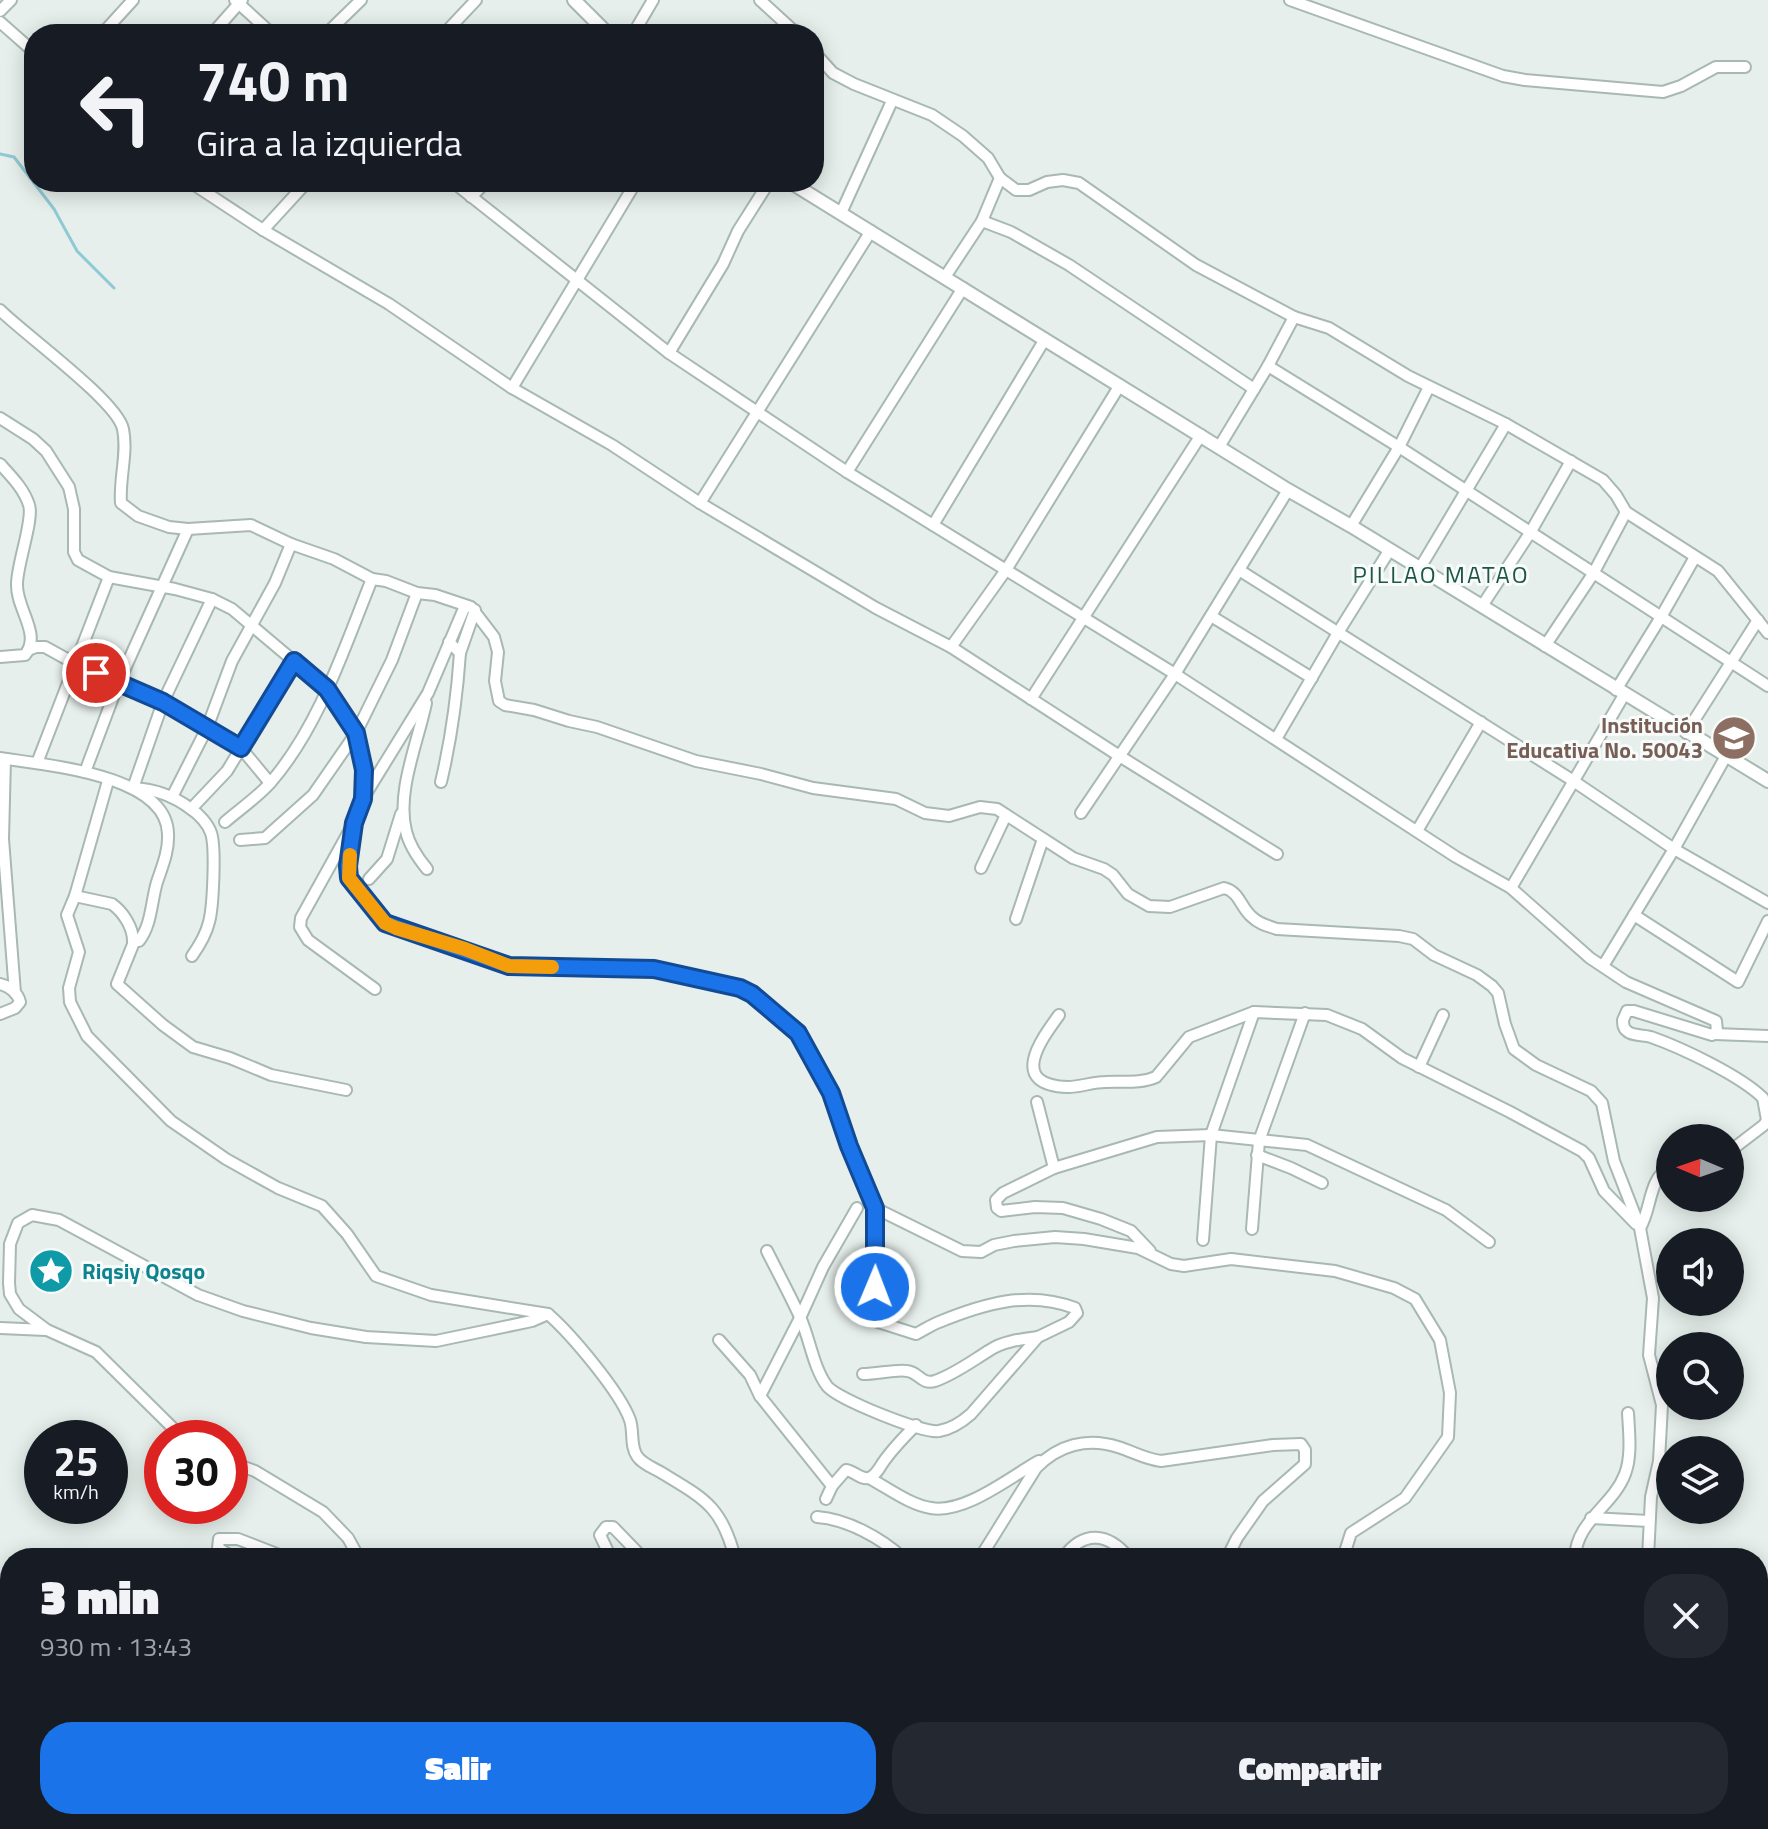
<!DOCTYPE html>
<html lang="es">
<meta charset="utf-8">
<style>
:root{--surface:#171b24;--page:#242831;--text:#f1f3f6;--muted:#9ea1a6;--accent:#1a73e8}
body{margin:0;font-family:"Titillium Web",sans-serif;background:var(--page);color:var(--text);height:100vh;display:flex;flex-direction:column;font-size:30px;white-space:nowrap}
*{box-sizing:border-box;margin:0}
p{font-size:26px;color:var(--muted)}
.icon{flex:none;width:44px;height:44px;fill:none;stroke:currentColor;stroke-width:2;stroke-linecap:round;stroke-linejoin:round}
.map{position:relative;flex:1;overflow:hidden}
.side{position:absolute;left:0px;top:1548px;width:1768px;height:282px;display:flex;flex-direction:column;background:var(--surface);border-radius:32px 32px 0 0;box-shadow:0 4px 20px #0003}
.side>*{flex:none}
.top-card{position:absolute;left:24px;top:24px;width:800px;height:168px;border-radius:32px;box-shadow:0 4px 20px #0003;background:#171b24;color:var(--text);overflow:hidden}
.needle{width:52px;rotate:272deg}
.tools{position:absolute;left:1656px;top:1124px;display:grid;gap:16px}
.tools a{display:grid;place-items:center;width:88px;height:88px;border-radius:50%;background:var(--surface);box-shadow:0 4px 20px #0003;font-size:40px}
.speed{position:absolute;left:24px;top:1420px;display:flex;gap:16px;font-size:40px;font-weight:700;text-align:center}
.speed>*{display:grid;place-content:center;width:104px;height:104px;border-radius:50%;background:var(--surface);box-shadow:0 4px 20px #0003;line-height:1}
.speed small{font-size:20px;font-weight:400}
.speed .limit{border:12px solid #d22;background:#fff;color:#111}
.pin{position:absolute;display:grid;place-items:center;width:68px;height:68px;color:#fff;margin:-34px;border:4px solid #fff;border-radius:50%;box-shadow:0 2px 8px #0007}
.me{position:absolute;width:88px;margin:-44px;rotate:1deg;stroke-linejoin:round;filter:drop-shadow(0 0 6px #0008)}
.turn{display:flex;align-items:center;gap:28px;height:168px;padding:0 40px;font-size:36px}
.turn .icon{width:104px;height:104px;stroke-width:2.5}
.turn b{display:block;font-size:56px;line-height:68px}
.round{display:grid;place-items:center;flex:none;width:84px;height:84px;border-radius:32px;background:var(--page)}
.summary{display:flex;align-items:center;justify-content:space-between;height:136px;padding:0 40px}
h1{font-size:48px;font-weight:800;line-height:60px}
.cta{display:flex;gap:16px;margin-top:auto;padding:16px 40px}
.cta a{flex:1;height:92px;border-radius:32px;background:var(--accent);color:#fff;font-size:32px;font-weight:800;line-height:92px;text-align:center}
.cta a+a{background:var(--page);color:var(--text)}
.map>svg:first-child{display:block}
.lines{fill:none;stroke-linecap:round;stroke-linejoin:round}
.stream{stroke:#8ec9d4;stroke-width:3}
.minor-casing{stroke:#a8b8b2;stroke-width:14}
.tertiary-casing{stroke:#a8b8b2;stroke-width:16}
.minor{stroke:#fff;stroke-width:10}
.tertiary{stroke:#fff;stroke-width:12}
.route-casing{stroke:#114b97;stroke-width:20}
.route{stroke:#1a73e8;stroke-width:14}
.slow{stroke:#f59e0b;stroke-width:14}
.labels{text-anchor:middle;dominant-baseline:central;stroke-width:6;stroke-linejoin:round;paint-order:stroke}
.education-label{font-size:22px;font-weight:bold;fill:#785e54;stroke:#f7fbf9;text-anchor:end}
.culture-label{font-size:22px;font-weight:bold;fill:#0d838f;stroke:#f7fbf9;text-anchor:start}
.neighbourhood-label{font-size:24px;letter-spacing:2px;fill:#1f5548;stroke:#f7fbf9}
</style>
<div class="map">
<svg width="1768" height="1829" viewBox="0 0 1768 1829">
<rect width="100%" height="100%" fill="#e6efeb"/>
<g class="lines">
<!-- stream -->
<polyline class="stream" points="0,154 14,157 54,209 77,251 114,288"/>
<!-- minor casing -->
<g class="minor-casing">
<g id="minor">
<polyline points="235,0 272,34"/>
<polyline points="760,0 797,34"/>
<polyline points="1290,0 1503,76 1525,80 1663,92 1681,86 1716,67 1745,67"/>
<polyline points="0,11 11,0"/>
<polyline points="0,22 34,52"/>
<polyline points="102,34 133,0"/>
<polyline points="212,34 242,0"/>
<polyline points="326,34 361,0"/>
<polyline points="444,34 476,0"/>
<polyline points="633,34 653,0"/>
<polyline points="814,52 833,73 854,84 932,115 963,136 988,158 1000,178 1016,190 1029,190 1047,182 1063,180 1079,183 1196,265 1294,317 1268,366 1219,447"/>
<polyline points="190,182 263,230 389,304 512,388 612,445 700,503 876,608 951,647 1121,757 1277,854"/>
<path d="M 453,182 L 669,353 L 847,472 L 1175,674 L 1456,857 L 1511,888 L 1590,958 L 1626,982 L 1716,1021 L 1717,1031 L 1712,1035 L 1634,1011 L 1627,1011 L 1623,1020 C 1623,1024 1623,1028 1627,1031 C 1632,1036 1644,1035 1651,1037 C 1682,1048 1741,1076 1763,1098 L 1767,1120 L 1764,1125 L 1730,1151"/>
<polyline points="471,197 486,182"/>
<polyline points="841,213 892,101"/>
<polyline points="982,221 1011,232 1069,265 1254,389"/>
<polyline points="263,230 307,182"/>
<polyline points="945,277 982,221 1000,178"/>
<path d="M 0,310 C 24,334 117,401 123,429 C 128,453 119,479 121,503 L 138,516 L 169,527 L 188,529 L 251,525 L 291,544 L 334,559 L 372,579 L 386,581 L 417,593 L 435,595 L 471,607 L 494,637 L 498,652 L 495,681 L 499,701 L 505,705 L 534,710 L 569,721 L 597,727 L 696,761 L 761,774 L 813,788 L 896,799 L 925,813 L 949,816 L 980,807 L 997,809 L 1073,858 L 1104,869 L 1113,875 L 1128,894 L 1149,906 L 1170,907 L 1224,888 C 1240,892 1240,907 1252,917 C 1259,924 1268,926 1277,929 L 1399,936 L 1413,939 L 1434,955 L 1477,975 L 1492,986 L 1498,993 L 1505,1024 L 1514,1049 L 1536,1065 L 1591,1091 L 1602,1103 L 1614,1161 L 1640,1228 L 1653,1298 L 1649,1355 L 1662,1405 L 1659,1461 L 1651,1497 L 1648,1558"/>
<polyline points="1294,317 1329,328 1408,376 1506,424 1603,480 1616,495 1626,512 1718,571 1768,633"/>
<polyline points="669,353 723,264 738,231 769,182"/>
<polyline points="1268,366 1399,447 1768,686"/>
<polyline points="512,388 636,182"/>
<path d="M 0,418 L 33,439 L 46,451 L 69,487 L 74,509 L 74,552 L 78,560 L 109,577 L 175,589 L 212,599 L 232,609 L 327,689 L 356,733 L 364,770 L 363,799 L 354,823 L 348,866 L 349,878 L 385,923 L 509,966 L 654,969 L 740,988 L 752,994 L 798,1033 L 831,1093 L 849,1146 L 875,1208 L 875,1321 L 916,1334 C 924,1330 931,1325 939,1322 C 983,1304 1028,1290 1075,1308 L 1077,1313 L 1069,1322 L 1038,1337 L 971,1414 C 962,1422 951,1429 939,1431 C 924,1434 837,1399 827,1386 C 813,1367 810,1339 800,1317 C 790,1295 778,1273 767,1251"/>
<path d="M 0,464 C 11,476 24,489 29,505 C 34,519 17,564 17,584 C 16,609 42,634 25,655 L 0,657"/>
<polyline points="847,472 963,288"/>
<polyline points="700,503 871,231"/>
<polyline points="933,525 1045,339"/>
<polyline points="1351,526 1399,447 1429,387"/>
<polyline points="1420,568 1506,424"/>
<polyline points="1239,570 1572,780 1674,849 1768,903"/>
<polyline points="1482,606 1530,533 1571,461"/>
<polyline points="1211,616 1312,678"/>
<polyline points="1545,646 1593,574 1626,512"/>
<polyline points="951,647 1006,570 1120,385"/>
<polyline points="28,650 36,647 45,647 74,663 163,702 241,748 270,783"/>
<polyline points="460,653 475,610"/>
<polyline points="1616,690 1661,617 1695,557"/>
<polyline points="1031,699 1201,435"/>
<path d="M 426,703 C 418,742 396,792 406,831 C 409,845 418,858 427,869"/>
<polyline points="1686,733 1758,620"/>
<polyline points="1276,739 1339,631 1389,551"/>
<path d="M 0,758 C 44,765 167,774 168,834 C 169,851 162,867 157,882 C 151,902 152,924 139,941 L 133,941 C 133,927 123,912 112,904 L 75,896 L 67,915 L 79,952 L 69,988 L 70,1002 L 87,1036 L 171,1121 L 226,1159 L 278,1188 L 322,1206 L 347,1234 L 376,1276 L 431,1295 L 548,1314 L 532,1321 L 436,1341 L 366,1337 L 311,1328 L 243,1311 L 198,1295 L 59,1220 L 32,1215 L 18,1223 L 10,1244 L 9,1283 L 10,1294 L 19,1309 L 47,1330 L 96,1352 L 183,1438"/>
<polyline points="5,759 3,839 15,993"/>
<polyline points="37,763 109,577"/>
<polyline points="85,772 118,684 188,529"/>
<path d="M 441,782 C 451,740 457,697 460,653 L 449,642"/>
<polyline points="172,797 207,728 232,661 275,583 291,544"/>
<polyline points="364,797 428,693 465,606"/>
<path d="M 191,809 C 174,796 154,789 133,788 L 163,702 L 212,599"/>
<polyline points="1081,813 1175,674 1288,490"/>
<path d="M 225,822 C 240,809 258,797 271,782 C 320,725 344,648 372,579"/>
<polyline points="351,828 301,918 300,927 308,940 375,989"/>
<polyline points="1417,831 1481,722"/>
<polyline points="240,840 265,838 313,795 356,733 392,660 417,593"/>
<polyline points="981,868 1006,815"/>
<polyline points="369,879 387,859 401,814"/>
<polyline points="1511,888 1624,695"/>
<polyline points="75,896 108,781"/>
<polyline points="1634,915 1738,982 1768,921"/>
<polyline points="1016,919 1043,839"/>
<polyline points="134,942 117,984 163,1025 193,1047 230,1058 271,1075 346,1090"/>
<path d="M 192,956 C 199,946 206,935 209,922 C 213,908 216,847 211,833 C 208,824 199,814 191,809 L 227,771 L 294,661"/>
<polyline points="1603,966 1674,849 1726,756"/>
<path d="M 0,984 C 9,986 18,993 20,1002 L 15,1008 L 0,1014"/>
<path d="M 1059,1015 C 1040,1041 1008,1085 1068,1087 C 1080,1087 1093,1082 1105,1082 C 1123,1081 1140,1084 1156,1077 L 1189,1037 L 1254,1012 L 1327,1015 L 1362,1029 L 1402,1058 L 1510,1112 L 1582,1151 L 1589,1158 L 1604,1191 L 1636,1224"/>
<polyline points="1715,1034 1768,1036"/>
<polyline points="1419,1067 1443,1015"/>
<polyline points="1037,1102 1054,1168"/>
<polyline points="1257,1155 1291,1168 1322,1183"/>
<polyline points="875,1208 962,1251 981,1252 994,1245 1014,1241 1055,1237 1084,1239 1138,1248 1171,1264 1184,1266 1231,1259 1335,1271 1394,1288 1415,1299 1440,1340 1450,1393 1448,1437 1405,1498 1351,1533 1343,1558"/>
<path d="M 1640,1228 C 1652,1208 1648,1179 1670,1167"/>
<polyline points="1252,1229 1259,1141 1305,1013"/>
<polyline points="1203,1240 1211,1135 1254,1012"/>
<polyline points="1150,1251 1131,1231 1101,1219 1063,1208 1035,1207 1001,1211 997,1208 996,1200 1003,1193 1054,1168 1157,1137 1211,1135 1307,1145 1446,1210 1489,1242"/>
<path d="M 548,1314 C 571,1334 620,1392 630,1420 C 634,1432 630,1446 637,1456 C 642,1464 654,1468 662,1473 C 705,1499 722,1507 735,1558"/>
<polyline points="0,1328 46,1330"/>
<polyline points="719,1340 750,1375 760,1396 832,1486 826,1499"/>
<path d="M 863,1374 C 877,1374 897,1369 907,1371 C 919,1372 921,1385 935,1381 C 955,1374 972,1361 990,1350 C 1003,1341 1023,1339 1038,1337"/>
<polyline points="760,1396 800,1318 823,1267 857,1208"/>
<polyline points="230,1462 255,1471 323,1512 348,1538 359,1558"/>
<path d="M 869,1478 C 888,1488 910,1505 931,1508 C 965,1514 1010,1477 1039,1461"/>
<path d="M 832,1486 L 846,1470 C 854,1471 861,1480 869,1478 C 875,1476 879,1469 882,1464 C 892,1449 903,1438 916,1425"/>
<path d="M 817,1517 C 847,1519 881,1538 903,1558"/>
<polyline points="1591,1518 1649,1521"/>
<polyline points="234,1558 218,1548 219,1539 238,1539 287,1558"/>
<polyline points="611,1558 600,1535 606,1527 613,1527 643,1558"/>
<path d="M 980,1558 L 1036,1468 C 1058,1445 1087,1437 1118,1447 C 1134,1452 1145,1459 1161,1461 L 1273,1445 L 1301,1444 L 1305,1450 L 1305,1464 L 1263,1501 L 1237,1538 L 1227,1558"/>
<path d="M 1063,1558 C 1083,1530 1108,1532 1129,1558"/>
<path d="M 1575,1558 C 1576,1521 1613,1506 1625,1474 C 1632,1456 1629,1432 1628,1413"/>
<polyline points="0,1678 10,1680"/>
<polyline points="0,1770 10,1772"/>
<polyline points="155,1820 158,1829"/>
<polyline points="287,1820 291,1829"/>
<polyline points="448,1820 448,1829"/>
<polyline points="845,1820 851,1829"/>
<polyline points="913,1820 918,1829"/>
<polyline points="989,1820 999,1829"/>
<polyline points="1117,1820 1127,1829"/>
<polyline points="1242,1820 1248,1829"/>
<polyline points="1305,1820 1312,1829"/>
<polyline points="1440,1820 1444,1829"/>
<polyline points="1716,1820 1718,1829"/>
<polyline points="96,1829 103,1827 105,1829"/>
<polyline points="139,1829 140,1820"/>
<polyline points="275,1829 275,1820"/>
<polyline points="1182,1829 1187,1820"/>
<polyline points="1366,1829 1387,1820"/>
<polyline points="1487,1829 1488,1820"/>
<polyline points="1654,1829 1662,1820"/>
<polyline points="1673,1829 1675,1820"/>
</g>
</g>
<!-- tertiary casing -->
<g class="tertiary-casing">
<g id="tertiary">
<polyline points="574,0 608,34"/>
<polyline points="790,182 1288,490 1351,526 1768,781"/>
</g>
</g>
<!-- minor -->
<use href="#minor" class="minor"/>
<!-- tertiary -->
<use href="#tertiary" class="tertiary"/>
</g>
<g class="lines">
<!-- route casing -->
<g class="route-casing">
<polyline id="route" points="96,673 163,702 241,748 294,661 327,689 356,733 364,770 363,799 354,823 348,866 349,878 385,923 509,966 654,969 740,988 752,994 798,1033 831,1093 849,1146 875,1208 875,1287"/>
</g>
<!-- route -->
<use href="#route" class="route"/>
<!-- slow -->
<polyline class="slow" points="350,855 349,878 385,923 396,928 465,949 509,966 552,967"/>
</g>
<!-- icons -->
<defs>
<g id="school-disc" transform="scale(2.3)"><circle r="9.5" fill="#8d6e63" stroke="#f7fbf9"/><path d="M0-5L7-2L0 1L-7-2ZM-4 1L0 2.5L4 1V4Q0 6-4 4Z" fill="#fff"/></g>
<g id="sight-disc" transform="scale(2.3)"><circle r="9.5" fill="#0f9aa8" stroke="#f7fbf9"/><path d="M0-6L1.8-2.2L6-1.7L2.9 1.2L3.7 5.4L0 3.3L-3.7 5.4L-2.9 1.2L-6-1.7L-1.8-2.2Z" fill="#fff"/></g>
</defs>
<g fill-rule="evenodd">
<use href="#school-disc" x="1734" y="738"/>
<use href="#sight-disc" x="51" y="1271"/>
</g>
<g class="labels">
<!-- education labels -->
<g class="education-label">
<text x="1703" y="725">Institución<tspan x="1703" dy="25">Educativa No. 50043</tspan></text>
</g>
<!-- culture labels -->
<g class="culture-label">
<text x="82" y="1271">Riqsiy Qosqo</text>
</g>
<!-- neighbourhood labels -->
<g class="neighbourhood-label">
<text x="1441" y="574">PILLAO MATAO</text>
</g>
</g>
</svg>
<div class="tools">
<a><svg class="needle" viewBox="-14 -14 28 28"><path d="M0-13l5 13h-10z" fill="#e53935"/><path d="M0 13l5-13h-10z" fill="#9ea1a6"/></svg></a>
<a><svg class="icon" aria-label="sound" viewBox="0 0 24 24"><path d="M4 9h4l5-4v14l-5-4H4zM17 9q2 3 0 6"/></svg></a>
<a><svg class="icon" aria-label="search" viewBox="0 0 24 24"><circle cx="10" cy="10" r="6"/><path d="M15 15l6 6"/></svg></a>
<a><svg class="icon" aria-label="layers" viewBox="0 0 24 24"><path d="M12 4l9 5-9 5-9-5zM3 14l9 5 9-5"/></svg></a>
</div>
<div class="speed"><div>25<small>km/h</small></div><div class="limit">30</div></div>
<div class="pin" style="left:96px;top:673px;background:#d93025"><svg class="icon" aria-label="arrive" viewBox="0 0 24 24"><path d="M6 21V4h12l-3 4 3 4H6"/></svg></div>
<svg class="me" style="left:875px;top:1287px" viewBox="-20 -20 40 40"><circle r="17" fill="#1a73e8" stroke="#fff" stroke-width="3"/><path d="M0-11L8 9 0 5-8 9z" fill="#fff"/></svg>
<div class="top-card">
<div class="turn"><svg class="icon" aria-label="left" viewBox="0 0 24 24"><path d="M17 20v-9H6M10 6l-5 5 5 5"/></svg><div><b>740 m</b>Gira a la izquierda</div></div>
</div>
<section class="side">
<div class="summary"><div><h1>3 min</h1><p>930 m · 13:43</p></div><a class="round"><svg class="icon" aria-label="close" viewBox="0 0 24 24"><path d="M6 6l12 12M18 6L6 18"/></svg></a></div>
<div class="cta"><a>Salir</a><a>Compartir</a></div>
</section>
</div>
